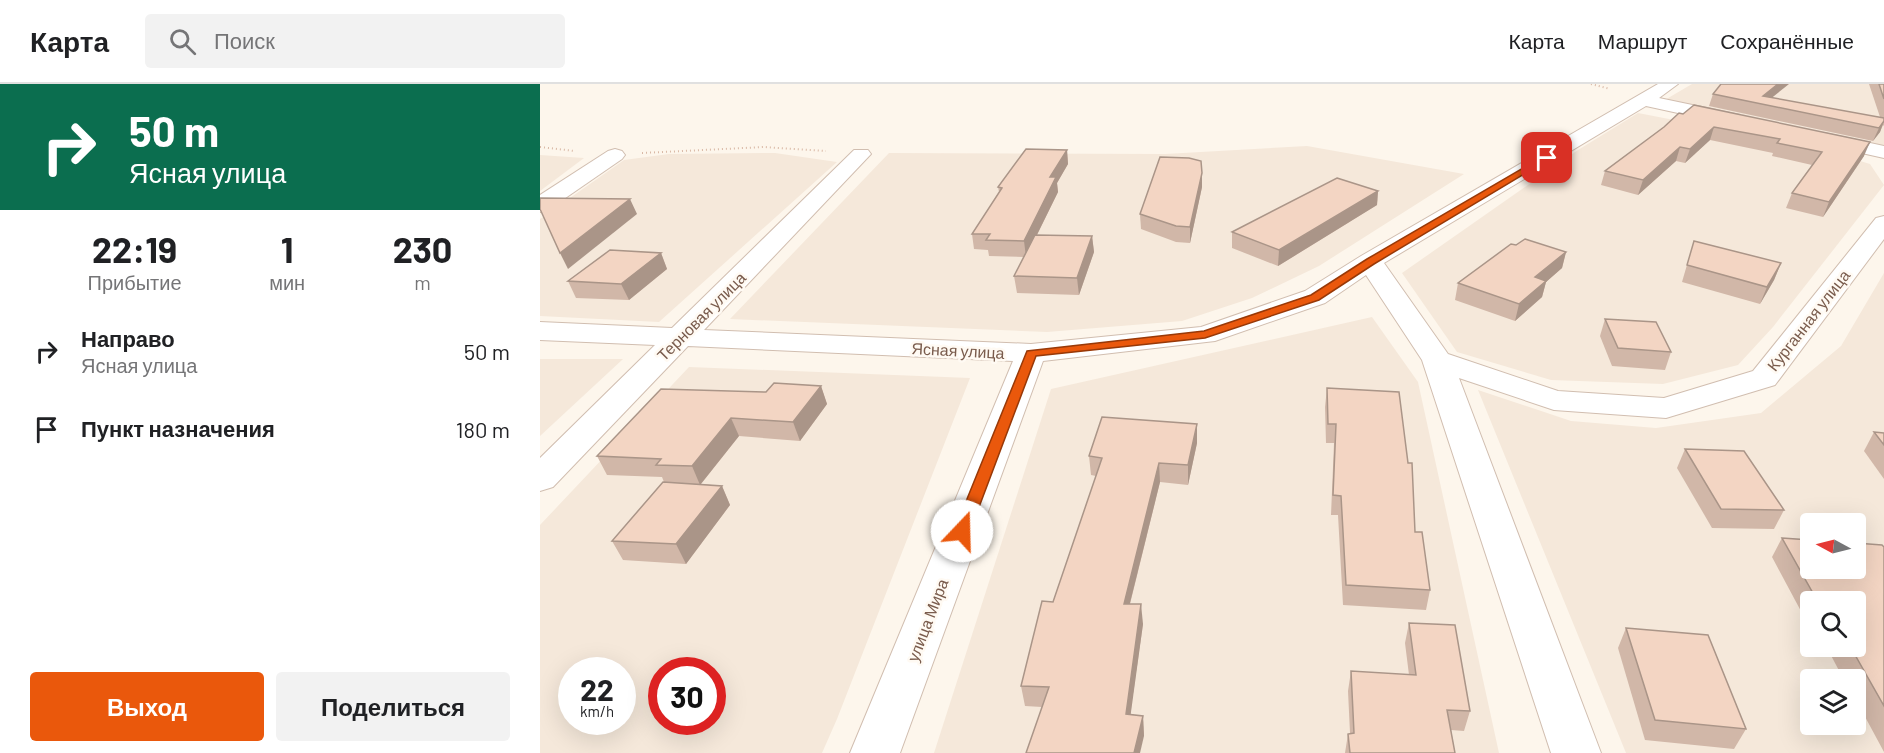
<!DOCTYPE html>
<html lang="ru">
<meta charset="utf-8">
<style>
:root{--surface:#fff;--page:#f2f2f2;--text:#202124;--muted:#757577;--line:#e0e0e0;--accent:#ea580c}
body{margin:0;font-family:Barlow,sans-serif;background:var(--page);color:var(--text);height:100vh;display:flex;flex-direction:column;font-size:22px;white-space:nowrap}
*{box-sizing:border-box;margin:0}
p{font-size:20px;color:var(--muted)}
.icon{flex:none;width:33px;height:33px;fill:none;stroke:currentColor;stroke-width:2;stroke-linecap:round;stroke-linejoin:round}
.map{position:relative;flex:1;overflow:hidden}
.sheet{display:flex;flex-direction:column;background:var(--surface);width:540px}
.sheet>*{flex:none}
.guide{background:#0b6e4f;color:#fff;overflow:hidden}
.needle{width:39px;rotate:277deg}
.controls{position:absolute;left:1260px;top:429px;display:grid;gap:12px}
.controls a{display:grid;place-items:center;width:66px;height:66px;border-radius:6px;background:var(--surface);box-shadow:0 6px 24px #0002;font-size:30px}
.speed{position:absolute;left:18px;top:573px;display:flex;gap:12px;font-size:30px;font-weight:700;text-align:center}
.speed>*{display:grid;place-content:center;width:78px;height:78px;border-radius:50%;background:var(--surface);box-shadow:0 6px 24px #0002;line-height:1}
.speed small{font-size:15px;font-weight:400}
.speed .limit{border:9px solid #d22;background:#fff;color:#111}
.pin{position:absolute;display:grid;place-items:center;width:51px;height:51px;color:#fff;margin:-26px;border-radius:12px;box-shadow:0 3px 9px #0006}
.me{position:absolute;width:66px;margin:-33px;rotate:21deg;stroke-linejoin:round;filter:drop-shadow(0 0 4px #0008)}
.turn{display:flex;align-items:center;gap:21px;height:126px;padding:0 30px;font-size:27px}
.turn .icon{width:78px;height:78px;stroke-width:2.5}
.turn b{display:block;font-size:42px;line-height:51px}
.eta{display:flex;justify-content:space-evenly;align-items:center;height:102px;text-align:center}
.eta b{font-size:36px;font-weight:700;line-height:42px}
.cta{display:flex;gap:12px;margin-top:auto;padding:12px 30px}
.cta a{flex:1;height:69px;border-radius:6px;background:var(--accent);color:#fff;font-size:24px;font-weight:700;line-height:69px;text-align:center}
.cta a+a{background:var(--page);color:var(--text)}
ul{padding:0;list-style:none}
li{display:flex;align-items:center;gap:18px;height:78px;padding:0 30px}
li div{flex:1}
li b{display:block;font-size:22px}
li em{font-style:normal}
header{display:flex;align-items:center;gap:36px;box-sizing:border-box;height:84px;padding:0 30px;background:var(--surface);border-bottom:2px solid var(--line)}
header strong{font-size:28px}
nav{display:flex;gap:33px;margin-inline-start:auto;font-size:21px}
.search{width:420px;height:54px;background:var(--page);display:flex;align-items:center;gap:15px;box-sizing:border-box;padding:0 21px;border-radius:6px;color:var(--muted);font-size:22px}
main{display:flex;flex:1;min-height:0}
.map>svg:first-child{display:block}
.residential{fill:#f5e8da;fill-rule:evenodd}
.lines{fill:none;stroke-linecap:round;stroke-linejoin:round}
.minor-casing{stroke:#d1beb0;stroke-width:2}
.path{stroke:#d9b8a5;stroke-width:2;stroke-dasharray:1 3;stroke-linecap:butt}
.minor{fill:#fff;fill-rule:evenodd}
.wall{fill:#d1b7a8}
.shaded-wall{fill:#aa9588}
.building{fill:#f3d5c3;stroke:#aa9588;stroke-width:1.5}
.route{fill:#ea580c;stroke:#983908;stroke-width:1.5}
.labels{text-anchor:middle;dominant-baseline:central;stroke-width:5;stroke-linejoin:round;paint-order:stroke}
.street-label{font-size:16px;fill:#7a5c4d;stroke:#fffaf3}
</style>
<header>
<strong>Карта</strong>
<div class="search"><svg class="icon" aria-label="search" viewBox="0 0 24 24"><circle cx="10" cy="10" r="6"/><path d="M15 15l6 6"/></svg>Поиск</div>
<nav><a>Карта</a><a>Маршрут</a><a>Сохранённые</a></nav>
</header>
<main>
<section class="sheet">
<div class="guide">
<div class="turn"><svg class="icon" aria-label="right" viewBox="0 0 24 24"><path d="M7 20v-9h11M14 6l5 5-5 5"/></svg><div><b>50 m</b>Ясная улица</div></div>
</div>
<div class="eta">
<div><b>22:19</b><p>Прибытие</p></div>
<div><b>1</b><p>мин</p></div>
<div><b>230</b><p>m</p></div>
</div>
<ul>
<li><svg class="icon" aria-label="right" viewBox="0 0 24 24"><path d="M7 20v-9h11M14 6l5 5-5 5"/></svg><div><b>Направо</b><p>Ясная улица</p></div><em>50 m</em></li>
<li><svg class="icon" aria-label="arrive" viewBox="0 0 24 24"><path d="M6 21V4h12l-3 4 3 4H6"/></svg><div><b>Пункт назначения</b></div><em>180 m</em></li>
</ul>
<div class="cta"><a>Выход</a><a>Поделиться</a></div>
</section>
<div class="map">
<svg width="1344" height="669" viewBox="0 0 1344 669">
<rect width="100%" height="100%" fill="#fdf6ec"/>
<!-- residential -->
<g class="residential">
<polygon points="1152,0 1344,0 1344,63 1123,17"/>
<polygon points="1098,29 1274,63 1330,80 1344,101 1233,243 1198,281 1123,300 1011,296 917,268 862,189 1038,66"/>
<polygon points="767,62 924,90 779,182 712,214 642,237 507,248 190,235 349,69 625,70"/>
<polygon points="235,69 297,78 119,238 0,232 0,135 84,76 129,70"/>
<polygon points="0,71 44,74 0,107"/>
<path d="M 1344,189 L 1344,669 L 1086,669 L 938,306 L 1031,337 L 1116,344 L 1221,329 L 1301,262 ZM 1270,440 L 1316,440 L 1316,484 L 1270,484 ZM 1270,518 L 1316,518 L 1316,562 L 1270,562 ZM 1270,596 L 1316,596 L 1316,640 L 1270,640 Z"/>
<polygon points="832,233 878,298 959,669 394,669 511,305"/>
<polygon points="0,275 83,275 0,352"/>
<path d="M 149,283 L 430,294 L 297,635 L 282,669 L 0,669 L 0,441 ZM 32,586 L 82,586 L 82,638 L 32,638 ZM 122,586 L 172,586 L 172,638 L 122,638 Z"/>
</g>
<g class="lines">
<!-- minor casing -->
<g class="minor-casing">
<g id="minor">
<polygon points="1118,0 1138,0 1119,14 1200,31 1202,35 1200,39 1193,41 1106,22 844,179 908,270 1018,307 1124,314 1213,287 1336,134 1344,132 1344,155 1235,301 1126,334 1014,326 919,294 1061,669 1011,669 882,276 826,191 785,219 675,257 503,277 360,669 310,669 473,277 148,262 13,403 0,407 0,374 115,261 0,256 0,238 132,244 314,66 328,66 331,70 164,246 491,260 661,243 765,207 821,172"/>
<polygon points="1284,49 1344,62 1344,74 1277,59 1274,55 1277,51"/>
<polygon points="75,65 82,67 85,71 82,75 8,126 0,128 0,111 68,67"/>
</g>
</g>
<!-- path -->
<g class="path">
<polyline points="1051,0 1070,5"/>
<polyline points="0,63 35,67"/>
<polyline points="102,69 224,63 286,67"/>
</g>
<!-- minor -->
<use href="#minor" class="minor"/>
</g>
<!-- wall -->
<g class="wall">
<polygon points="1329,0 1344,0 1344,42 1343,41 1340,48 1333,57 1169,22 1173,10 1340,33"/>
<polygon points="1139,29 1324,72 1283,133 1246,124 1252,109 1272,81 1232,72 1233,69 1170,56 1145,79 1136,77 1098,111 1061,101 1065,87 1124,43"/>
<polygon points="527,66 528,80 517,99 518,108 497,151 552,152 554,168 539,211 477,209 474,192 484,173 449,172 448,166 434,165 432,150 459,108 458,103"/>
<polygon points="662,103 650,159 636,158 601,145 600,130"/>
<polygon points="838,107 837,121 738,182 692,164 692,148"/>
<polygon points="1154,157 1241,179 1234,196 1220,220 1142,198"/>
<polygon points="976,161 1026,168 1022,184 1006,198 1002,213 975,237 915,216 918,199"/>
<polygon points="121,169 127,185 89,216 36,214 28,197"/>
<polygon points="1065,235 1131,268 1125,286 1072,282 1060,252"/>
<polygon points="281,302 287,320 260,357 199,352 161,400 182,402 190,421 146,480 83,476 72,457 124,398 122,393 67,391 57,372 226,308"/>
<polygon points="787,304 875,448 890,506 886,526 803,521 798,431 791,431 794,359 786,359 785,323"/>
<polygon points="1334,348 1344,349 1344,395 1324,367"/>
<polygon points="657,359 648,401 620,398 590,520 603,540 590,631 603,632 604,652 502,623 485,622 481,602 513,518 556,392 551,391 549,372"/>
<polygon points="1145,365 1244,426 1234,445 1172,444 1137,384"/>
<polygon points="1242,454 1344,463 1344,668 1316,616 1316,596 1304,596 1286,562 1316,562 1316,518 1270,518 1270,544 1232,473"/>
<polygon points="869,539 930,627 924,647 911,646 915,669 805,669 808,650 810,649 808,607 811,587 869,591 865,559"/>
<polygon points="1086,544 1206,645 1194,665 1105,656 1078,564"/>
</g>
<!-- shaded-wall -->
<g class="shaded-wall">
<polygon points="1238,0 1249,0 1224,20 1223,12"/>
<polygon points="1344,37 1340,48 1333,57 1339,44"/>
<polygon points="1174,43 1170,56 1145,79 1150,65"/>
<polygon points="1330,58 1324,72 1283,133 1289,118"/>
<polygon points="1140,63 1136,77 1098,111 1103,96"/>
<polygon points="527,66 528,80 517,99 518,108 486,173 484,157 510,93"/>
<polygon points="662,89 662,103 650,159 650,143"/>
<polygon points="838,107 837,121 738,182 739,166"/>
<polygon points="90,115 97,130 28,185 20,169"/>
<polygon points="552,152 554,168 539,211 537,194"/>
<polygon points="1026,168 1022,184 1006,198 1002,213 975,237 979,220 995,193"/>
<polygon points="121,169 127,185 89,216 81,200"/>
<polygon points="1241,179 1234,196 1220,220 1227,203"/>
<polygon points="281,302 287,320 260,357 253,338"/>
<polygon points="191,334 199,352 160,401 152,382"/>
<polygon points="657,340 657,359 648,401 648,381"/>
<polygon points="619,379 620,398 585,539 584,520"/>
<polygon points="182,402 190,421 146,480 136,460"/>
<polygon points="601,520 603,540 588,650 586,630"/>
<polygon points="603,632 604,652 600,669 594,669"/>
</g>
<!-- building -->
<g class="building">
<polygon points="1181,0 1238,0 1223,12 1344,34 1344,37 1339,44 1173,10"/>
<polygon points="1339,0 1344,0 1344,15"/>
<polygon points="1154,21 1330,58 1289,118 1252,109 1282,68 1237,59 1240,55 1174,43 1150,65 1140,63 1103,96 1065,87 1124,43 1139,29 1143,30"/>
<polygon points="486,65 527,66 510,93 516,93 484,157 446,156 450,150 432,150 462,104 458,103"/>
<polygon points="620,73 649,74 661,77 662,89 650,143 636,142 600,130"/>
<polygon points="797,94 838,107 739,166 692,148"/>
<polygon points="0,114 90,115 20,169 0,125"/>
<polygon points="495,151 552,152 537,194 474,192"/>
<polygon points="985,155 1026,168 995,193 1006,197 979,220 918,199 971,160 976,161"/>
<polygon points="1154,157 1241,179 1227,203 1147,181"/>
<polygon points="70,166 121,169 81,200 28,197"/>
<polygon points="1065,235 1116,238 1131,268 1078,264"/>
<polygon points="234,299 281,302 253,338 191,334 152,382 116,381 121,375 57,372 121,305 226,308"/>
<polygon points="787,304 859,308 868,379 872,379 875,448 882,448 890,506 806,501 801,412 793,411 796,340 788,340"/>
<polygon points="562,333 657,340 648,381 619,379 584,520 601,520 586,630 603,632 594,669 486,669 509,603 481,602 502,517 513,518 562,374 549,372"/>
<polygon points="1334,348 1344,349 1344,361"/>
<polygon points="1145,365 1204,367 1244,426 1181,425"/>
<polygon points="123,398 182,402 136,460 72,457"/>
<polygon points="1242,454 1270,456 1270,484 1316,484 1316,459 1342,461 1344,463 1344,622 1310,562 1316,562 1316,518 1278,518"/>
<polygon points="869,539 915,541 930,627 907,626 915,669 810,669 808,650 814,649 811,587 876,591"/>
<polygon points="1086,544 1168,551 1206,645 1115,636"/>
</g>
<!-- route -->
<polygon class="route" points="1004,72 1011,74 834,180 779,216 665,254 496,272 430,447 428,451 416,451 414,447 487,267 664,247 771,211 827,175"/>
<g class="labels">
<!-- street labels -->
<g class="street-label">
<text transform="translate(161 232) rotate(-45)">Терновая улица</text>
<text transform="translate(1268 236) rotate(-52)">Курганная улица</text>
<text transform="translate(418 266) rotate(3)">Ясная улица</text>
<text transform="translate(387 536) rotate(-69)">улица Мира</text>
</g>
</g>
</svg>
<div class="controls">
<a><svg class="needle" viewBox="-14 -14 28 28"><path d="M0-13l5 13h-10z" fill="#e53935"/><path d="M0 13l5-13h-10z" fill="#757577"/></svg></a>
<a><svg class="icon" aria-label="search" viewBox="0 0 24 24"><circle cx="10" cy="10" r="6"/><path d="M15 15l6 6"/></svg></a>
<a><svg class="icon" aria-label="layers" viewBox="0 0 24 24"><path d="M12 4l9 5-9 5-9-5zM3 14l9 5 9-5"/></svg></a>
</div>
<div class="speed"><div>22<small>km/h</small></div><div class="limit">30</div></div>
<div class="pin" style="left:1007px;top:74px;background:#d93025"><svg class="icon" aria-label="arrive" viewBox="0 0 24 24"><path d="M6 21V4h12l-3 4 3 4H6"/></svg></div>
<svg class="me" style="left:422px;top:447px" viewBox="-20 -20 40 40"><circle r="19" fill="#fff"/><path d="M0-13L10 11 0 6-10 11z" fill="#ea580c"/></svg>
</div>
</main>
